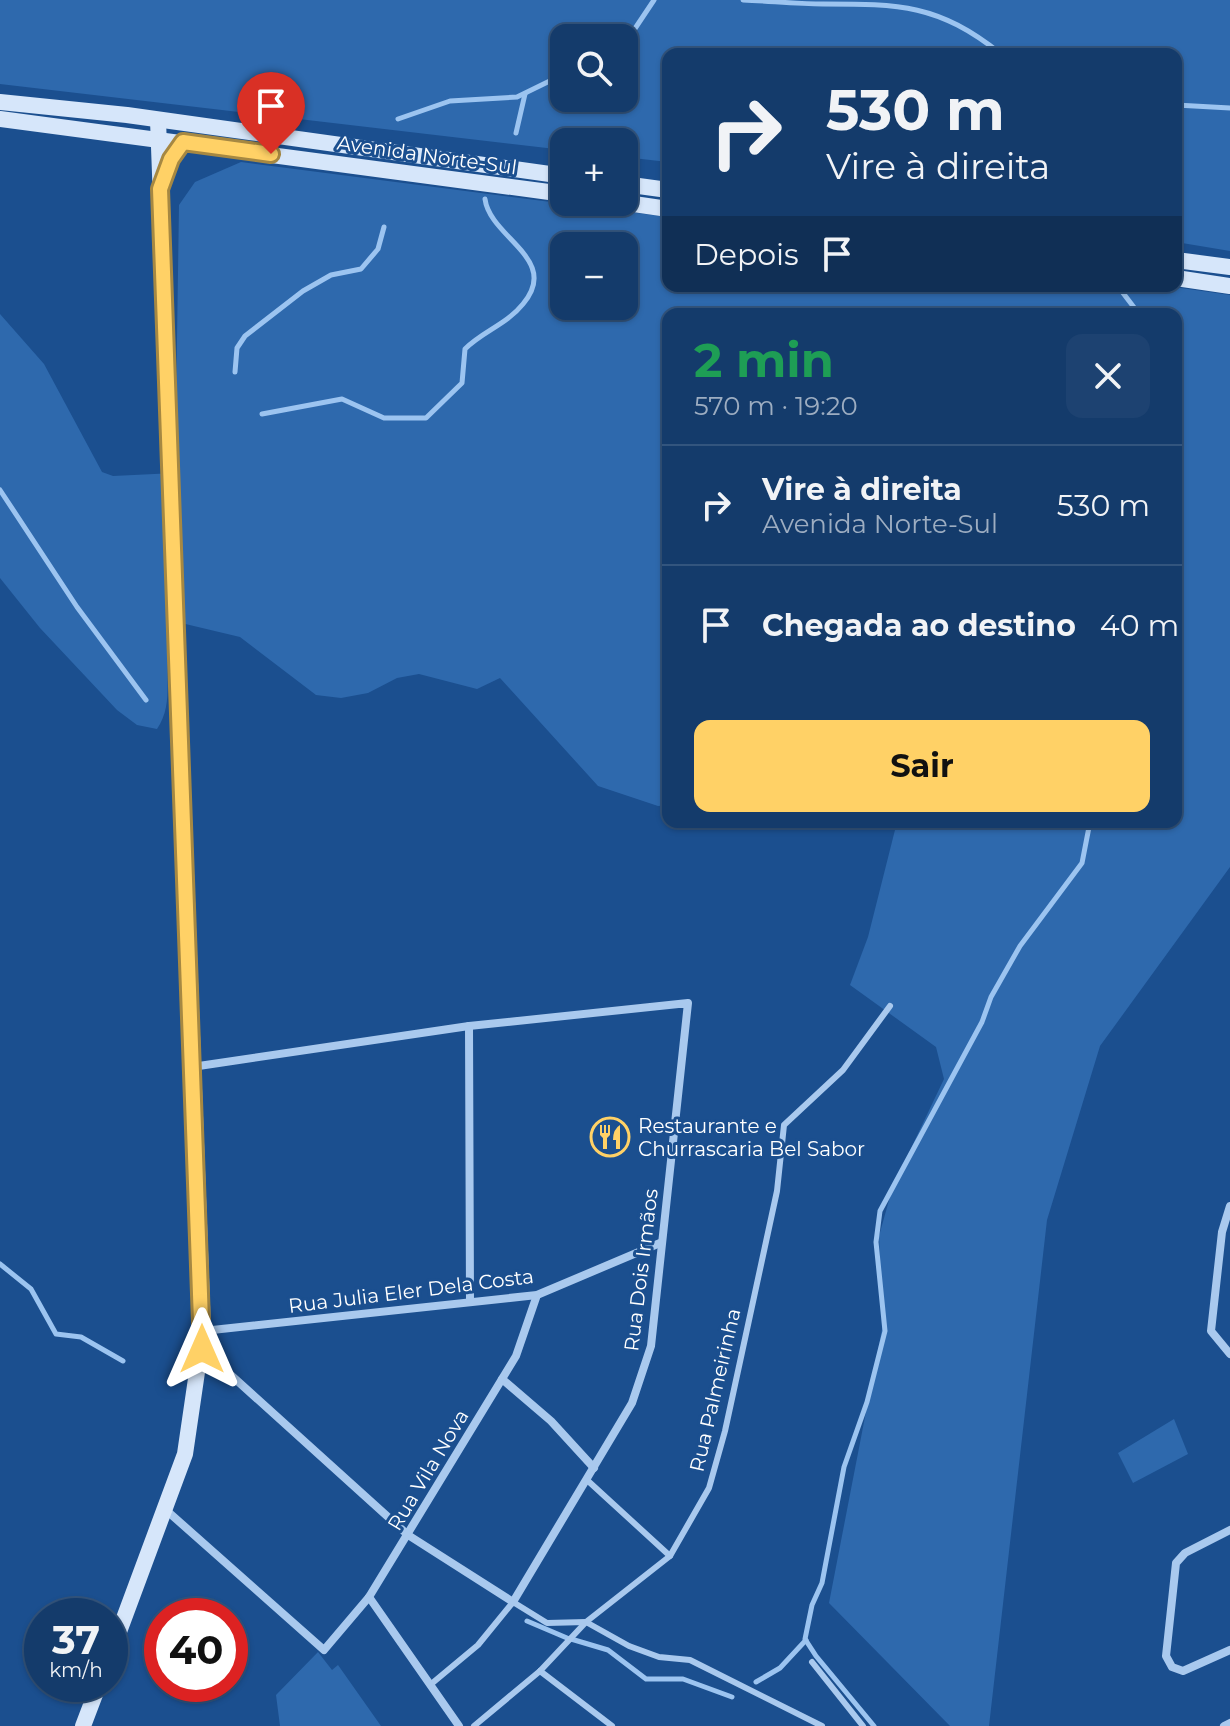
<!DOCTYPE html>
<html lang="pt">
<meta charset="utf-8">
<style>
:root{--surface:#143b6b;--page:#1d4271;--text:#f1f3f6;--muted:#9dadc1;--line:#33557e;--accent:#ffd166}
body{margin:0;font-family:Montserrat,sans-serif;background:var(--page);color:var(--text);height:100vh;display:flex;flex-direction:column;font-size:30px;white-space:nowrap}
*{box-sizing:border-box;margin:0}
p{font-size:26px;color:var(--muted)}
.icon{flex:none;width:44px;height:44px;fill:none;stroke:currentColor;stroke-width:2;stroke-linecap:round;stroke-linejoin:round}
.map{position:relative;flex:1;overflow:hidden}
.sheet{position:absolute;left:662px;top:308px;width:520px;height:520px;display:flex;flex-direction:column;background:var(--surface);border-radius:16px;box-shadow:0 2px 6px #0004,0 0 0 2px var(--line)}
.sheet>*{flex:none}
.banner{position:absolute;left:662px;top:48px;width:520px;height:244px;border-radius:16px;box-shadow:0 2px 6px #0004,0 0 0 2px var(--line);background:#143b6b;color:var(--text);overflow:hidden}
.controls{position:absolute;left:550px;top:24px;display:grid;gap:16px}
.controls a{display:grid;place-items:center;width:88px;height:88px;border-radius:16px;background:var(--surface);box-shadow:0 2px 6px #0004,0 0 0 2px var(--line);font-size:40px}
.speed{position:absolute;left:24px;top:1598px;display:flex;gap:16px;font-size:40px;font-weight:700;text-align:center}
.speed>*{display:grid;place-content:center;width:104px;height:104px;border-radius:50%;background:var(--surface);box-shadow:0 2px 6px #0004,0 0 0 2px var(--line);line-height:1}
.speed small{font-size:20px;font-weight:400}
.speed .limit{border:12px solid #d22;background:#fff;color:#111}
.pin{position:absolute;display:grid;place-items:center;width:68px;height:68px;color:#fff;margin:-82px -34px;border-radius:50% 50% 50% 0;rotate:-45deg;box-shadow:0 0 8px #0007}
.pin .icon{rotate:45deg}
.me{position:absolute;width:88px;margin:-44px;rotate:0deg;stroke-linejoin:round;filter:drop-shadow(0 0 6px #0008)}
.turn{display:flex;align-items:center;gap:28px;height:168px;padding:0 32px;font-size:36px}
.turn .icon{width:104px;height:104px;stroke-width:2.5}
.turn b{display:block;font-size:56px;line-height:68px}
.then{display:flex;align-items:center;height:76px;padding:0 32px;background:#0003;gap:16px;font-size:30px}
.round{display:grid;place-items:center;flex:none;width:84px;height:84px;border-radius:16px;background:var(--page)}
.summary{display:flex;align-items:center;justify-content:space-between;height:136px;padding:0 32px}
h1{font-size:48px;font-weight:700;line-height:60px;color:#1e9e55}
.button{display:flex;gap:16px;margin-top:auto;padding:16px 32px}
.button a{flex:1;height:92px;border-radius:16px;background:var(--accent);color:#111;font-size:32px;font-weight:700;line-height:92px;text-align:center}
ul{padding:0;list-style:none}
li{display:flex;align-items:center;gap:24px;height:120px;padding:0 32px;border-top:2px solid var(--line)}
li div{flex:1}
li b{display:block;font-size:30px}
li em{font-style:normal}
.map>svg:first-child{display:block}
.green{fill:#2e69ad;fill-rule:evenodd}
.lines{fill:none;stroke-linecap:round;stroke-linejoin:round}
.stream{stroke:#9cc4f0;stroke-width:5}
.lane{stroke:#a9c9ee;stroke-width:6}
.street{stroke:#a9c9ee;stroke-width:8}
.secondary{stroke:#d6e6fa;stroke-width:16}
.route-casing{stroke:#a68842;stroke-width:20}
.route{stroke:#ffd166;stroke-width:14}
.labels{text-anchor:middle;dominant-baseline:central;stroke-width:6;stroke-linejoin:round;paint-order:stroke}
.street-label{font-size:20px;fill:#fff;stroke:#1b4f8f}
.poi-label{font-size:20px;fill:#fff;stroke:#1b4f8f;text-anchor:start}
</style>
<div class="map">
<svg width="1230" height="1726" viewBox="0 0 1230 1726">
<rect width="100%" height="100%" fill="#1b4f8f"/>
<!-- green -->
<g class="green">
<path d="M 0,0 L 1230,0 L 1230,251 L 1176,242 L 1176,54 L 668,54 L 668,162 L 624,157 L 624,142 L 564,142 L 564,150 L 0,84 ZM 624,38 L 624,98 L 564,98 L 564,38 Z"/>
<path d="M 241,162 L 668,217 L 668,286 L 1167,286 L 1230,295 L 1230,867 L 1100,1046 L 1047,1220 L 989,1726 L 950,1726 L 829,1603 L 882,1329 L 879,1236 L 893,1186 L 944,1079 L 936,1047 L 850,985 L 868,937 L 897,822 L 1176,822 L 1176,314 L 668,314 L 668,805 L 658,806 L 598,786 L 500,678 L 477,689 L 419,674 L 397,678 L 368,693 L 341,698 L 316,695 L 240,637 L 177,622 C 173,634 170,648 168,660 C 166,684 172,707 157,729 L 137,725 L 117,710 L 40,628 L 0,578 L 0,314 L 44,364 L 102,472 L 113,476 L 175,473 L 179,205 L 195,182 ZM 564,246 L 624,246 L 624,306 L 564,306 Z"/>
<polygon points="1174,1419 1188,1454 1133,1483 1118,1453"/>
<polygon points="318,1652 332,1670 338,1665 381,1726 280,1726 276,1695"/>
</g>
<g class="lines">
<!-- stream -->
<g class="stream">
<path d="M 743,0 C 770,1 796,4 823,4 C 900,4 938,4 1001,54"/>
<polyline points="624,45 654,0"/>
<polyline points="1176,105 1230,108"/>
<polyline points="398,119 450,101 517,97 564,74"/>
<polyline points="516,133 525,94"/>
<polyline points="1120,289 1139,314"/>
<polyline points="235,372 237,348 245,336 303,291 331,275 361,269 378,249 384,227"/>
<path d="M 262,414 L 342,399 L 384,418 L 426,418 L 462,383 L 465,349 C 483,331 506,325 523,304 C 561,259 490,238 485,199"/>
<polyline points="0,490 77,607 146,700"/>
<polyline points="0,1264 31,1289 56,1334 81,1337 123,1361"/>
<polyline points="527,1621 567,1638"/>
<polyline points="571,1639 608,1650 646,1679 683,1679 732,1697"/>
<polyline points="756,1682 780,1668 806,1640"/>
<polyline points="874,1726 816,1656 805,1639 812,1605 822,1583 844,1467 867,1402 885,1331 876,1242 880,1211 982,1022 991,997 1020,946 1082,863 1090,822"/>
</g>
<!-- lane -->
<g class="lane">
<polyline points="587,1480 670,1556"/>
<polyline points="812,1662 863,1726"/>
<polyline points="540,1671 612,1726"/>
<polyline points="430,1685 478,1645 513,1602 547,1623 586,1622 629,1646 659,1657 690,1660 822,1726"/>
<polyline points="474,1726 540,1671 586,1622 670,1556 709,1488 725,1431 777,1191 784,1125 843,1070 890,1006"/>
</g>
<!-- street -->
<g class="street">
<polyline points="469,1026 470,1302"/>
<polyline points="192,1067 469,1026 688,1003 651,1346 632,1403 513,1602 408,1535 202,1349"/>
<polyline points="1230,1206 1222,1232 1211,1331 1230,1354"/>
<polyline points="203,1331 537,1295 660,1243"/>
<polyline points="502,1379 551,1421 594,1468"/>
<polyline points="166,1510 324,1650 369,1597 502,1379 516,1356 537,1295"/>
<polyline points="1230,1530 1185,1553 1176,1563 1166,1656 1172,1667 1183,1671 1230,1650"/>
<polyline points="369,1597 459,1726"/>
<polyline points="1224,1726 1230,1723"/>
</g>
<!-- secondary -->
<g class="secondary">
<polyline points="0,102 127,115 564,176"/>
<polyline points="0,119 564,194"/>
<polyline points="163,180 171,159 183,142"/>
<polyline points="624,184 668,190"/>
<polyline points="620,202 668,209"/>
<polyline points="1176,260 1230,267"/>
<polyline points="1176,278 1230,286"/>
<polyline points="110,1656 185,1454 203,1331 158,120"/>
<polyline points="83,1726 99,1684"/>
</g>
</g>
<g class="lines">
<!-- route casing -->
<g class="route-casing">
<polyline id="route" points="202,1349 160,189 171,159 183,142 271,154"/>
</g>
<!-- route -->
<use href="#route" class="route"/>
</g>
<!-- icons -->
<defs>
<g id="restaurant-ring" transform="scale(2)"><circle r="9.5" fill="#1b4f8f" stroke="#ffd166" stroke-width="1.5"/><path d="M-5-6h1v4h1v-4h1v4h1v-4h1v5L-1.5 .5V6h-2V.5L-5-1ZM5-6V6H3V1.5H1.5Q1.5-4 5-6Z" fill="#ffd166"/></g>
</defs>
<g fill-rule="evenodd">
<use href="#restaurant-ring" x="610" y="1137"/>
</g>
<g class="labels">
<!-- street labels -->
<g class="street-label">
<text transform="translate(427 155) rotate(8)">Avenida Norte-Sul</text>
<text transform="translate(641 1270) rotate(-83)">Rua Dois Irmãos</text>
<text transform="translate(411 1291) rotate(-7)">Rua Julia Eler Dela Costa</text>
<text transform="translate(715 1390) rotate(-77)">Rua Palmeirinha</text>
<text transform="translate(428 1470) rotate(-59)">Rua Vila Nova</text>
</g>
<!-- poi labels -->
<g class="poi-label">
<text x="638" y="1126">Restaurante e<tspan x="638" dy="23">Churrascaria Bel Sabor</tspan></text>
</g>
</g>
</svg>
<div class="controls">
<a><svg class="icon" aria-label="search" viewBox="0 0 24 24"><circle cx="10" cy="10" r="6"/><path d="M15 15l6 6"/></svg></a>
<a>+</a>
<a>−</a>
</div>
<div class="speed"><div>37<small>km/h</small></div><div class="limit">40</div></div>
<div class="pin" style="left:271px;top:154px;background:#d93025"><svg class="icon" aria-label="arrive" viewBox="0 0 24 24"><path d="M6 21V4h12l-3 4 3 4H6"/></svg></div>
<svg class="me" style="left:202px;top:1349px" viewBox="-20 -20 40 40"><path d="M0-17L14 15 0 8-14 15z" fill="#ffd166" stroke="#fff" stroke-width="4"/></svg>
<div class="banner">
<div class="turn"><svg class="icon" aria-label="right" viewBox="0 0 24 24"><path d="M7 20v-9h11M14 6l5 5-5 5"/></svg><div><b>530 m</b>Vire à direita</div></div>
<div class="then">Depois<svg class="icon" aria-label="arrive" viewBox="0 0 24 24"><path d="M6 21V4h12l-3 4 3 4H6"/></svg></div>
</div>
<section class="sheet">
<div class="summary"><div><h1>2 min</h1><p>570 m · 19:20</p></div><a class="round"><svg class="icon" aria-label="close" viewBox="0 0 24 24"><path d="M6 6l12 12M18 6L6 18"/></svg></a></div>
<ul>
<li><svg class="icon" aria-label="right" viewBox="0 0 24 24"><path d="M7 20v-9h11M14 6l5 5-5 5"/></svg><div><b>Vire à direita</b><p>Avenida Norte-Sul</p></div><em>530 m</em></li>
<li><svg class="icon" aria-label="arrive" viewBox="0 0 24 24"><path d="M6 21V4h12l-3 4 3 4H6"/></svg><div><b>Chegada ao destino</b></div><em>40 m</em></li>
</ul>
<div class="button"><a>Sair</a></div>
</section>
</div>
